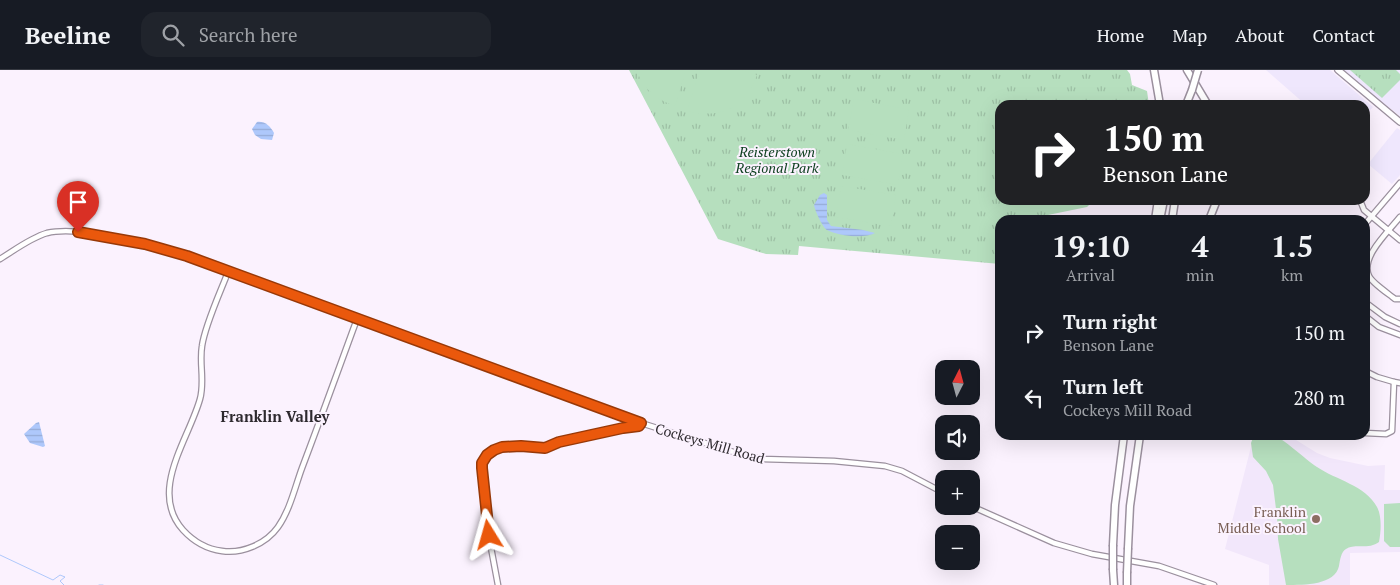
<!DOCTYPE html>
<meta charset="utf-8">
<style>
:root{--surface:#171b24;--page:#20242c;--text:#f1f3f6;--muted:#9ea1a6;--line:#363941}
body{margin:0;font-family:"PT Serif",serif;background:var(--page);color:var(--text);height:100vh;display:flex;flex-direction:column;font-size:19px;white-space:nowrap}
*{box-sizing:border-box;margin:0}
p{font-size:16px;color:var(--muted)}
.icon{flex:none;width:28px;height:28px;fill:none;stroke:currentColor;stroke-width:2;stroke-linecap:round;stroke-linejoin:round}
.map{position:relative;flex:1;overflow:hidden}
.details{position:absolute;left:995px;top:145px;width:375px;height:225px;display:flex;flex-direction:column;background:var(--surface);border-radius:15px;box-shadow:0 5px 20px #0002}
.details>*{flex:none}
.guide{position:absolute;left:995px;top:30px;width:375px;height:105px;border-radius:15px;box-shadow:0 5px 20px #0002;background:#202124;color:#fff;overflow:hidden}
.needle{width:32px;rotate:6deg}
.fabs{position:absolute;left:935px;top:290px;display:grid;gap:10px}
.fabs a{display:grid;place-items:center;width:45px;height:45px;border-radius:10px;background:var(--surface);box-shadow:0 5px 20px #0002;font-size:25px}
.pin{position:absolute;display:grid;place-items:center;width:42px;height:42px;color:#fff;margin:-51px -21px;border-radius:50% 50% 50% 0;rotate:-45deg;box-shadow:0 0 5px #0007}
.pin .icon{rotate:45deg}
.me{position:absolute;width:55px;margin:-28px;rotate:352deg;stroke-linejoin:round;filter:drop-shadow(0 0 4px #0008)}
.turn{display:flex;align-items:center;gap:18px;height:105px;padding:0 25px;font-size:22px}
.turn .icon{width:65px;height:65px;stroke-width:2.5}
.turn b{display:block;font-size:35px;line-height:42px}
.eta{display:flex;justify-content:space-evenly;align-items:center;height:85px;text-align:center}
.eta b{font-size:30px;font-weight:800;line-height:35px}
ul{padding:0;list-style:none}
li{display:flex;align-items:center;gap:15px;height:65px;padding:0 25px}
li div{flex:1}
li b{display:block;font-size:19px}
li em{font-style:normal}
header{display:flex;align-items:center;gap:30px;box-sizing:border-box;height:70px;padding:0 25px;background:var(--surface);border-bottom:1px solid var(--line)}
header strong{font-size:24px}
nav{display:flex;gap:28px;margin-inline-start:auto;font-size:18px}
.search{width:350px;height:45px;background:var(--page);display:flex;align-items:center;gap:12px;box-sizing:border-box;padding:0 18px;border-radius:15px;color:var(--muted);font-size:19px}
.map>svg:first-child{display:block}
.commercial{fill:#efe7fd}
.education{fill:#f2e7fb}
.grass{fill:url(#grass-tufts)}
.garden{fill:#b6dfbe}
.water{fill:url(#water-rules)}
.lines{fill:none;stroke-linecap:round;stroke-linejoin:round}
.stream{stroke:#aec8fb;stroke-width:1}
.minor-casing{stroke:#9b909e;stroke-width:7}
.major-casing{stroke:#9b909e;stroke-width:8}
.highway-casing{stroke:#9b909e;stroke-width:9}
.minor{stroke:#fff;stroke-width:4.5}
.major{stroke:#fff;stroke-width:5.5}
.highway{stroke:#fff;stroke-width:6}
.highway-bridge-casing{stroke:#9b909e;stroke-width:9;stroke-linecap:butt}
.highway-bridge{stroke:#fff;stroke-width:6}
.route-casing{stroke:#983908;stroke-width:12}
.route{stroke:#ea580c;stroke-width:9}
.education-dot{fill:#8d6e63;stroke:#fbf2fe;stroke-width:2}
.labels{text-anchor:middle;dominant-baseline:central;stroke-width:4;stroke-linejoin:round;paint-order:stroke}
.park-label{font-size:14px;font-style:italic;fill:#0f4020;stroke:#fbf2fe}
.street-label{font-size:14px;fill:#2d292e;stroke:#fbf2fe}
.education-label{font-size:14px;fill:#785e54;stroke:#fbf2fe;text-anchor:end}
.neighbourhood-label{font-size:15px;font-weight:bold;fill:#2d292e;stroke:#fbf2fe}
</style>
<header>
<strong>Beeline</strong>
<div class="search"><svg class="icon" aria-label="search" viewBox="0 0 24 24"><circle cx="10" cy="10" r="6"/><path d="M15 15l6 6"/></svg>Search here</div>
<nav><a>Home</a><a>Map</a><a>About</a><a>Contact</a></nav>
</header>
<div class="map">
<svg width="1400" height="515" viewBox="0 0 1400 515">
<defs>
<pattern id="grass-tufts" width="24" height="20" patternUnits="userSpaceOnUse" patternTransform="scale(1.25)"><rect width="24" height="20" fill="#b6dfbe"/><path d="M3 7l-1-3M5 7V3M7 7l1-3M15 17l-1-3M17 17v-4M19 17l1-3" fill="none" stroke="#9dbfa4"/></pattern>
<pattern id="water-rules" width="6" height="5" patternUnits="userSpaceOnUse" patternTransform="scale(1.25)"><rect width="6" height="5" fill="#aec8fb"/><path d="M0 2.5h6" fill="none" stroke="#96acd7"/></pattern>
</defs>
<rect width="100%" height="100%" fill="#fbf2fe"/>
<!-- commercial -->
<g class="commercial">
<polygon points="1266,0 1330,0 1373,37 1365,46 1365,35 1306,35"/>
<polygon points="1344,0 1400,0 1400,46 1386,35"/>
<polygon points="1397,58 1400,60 1400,105 1392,114 1368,94"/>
</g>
<!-- education -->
<polygon class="education" points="1254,365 1288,365 1317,383 1330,388 1368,396 1385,395 1384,420 1400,420 1400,482 1350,483 1350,515 1269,515 1269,495 1225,479"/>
<!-- grass -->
<g class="grass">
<polygon points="629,0 1127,0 1130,4 1132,15 1147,21 1149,35 1000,35 1000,130 1094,130 1087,137 1048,145 1044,150 1000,150 1000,194 799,176 798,185 766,184 718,169"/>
<polygon points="1350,0 1396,0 1400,4 1400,10 1382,28"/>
</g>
<!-- garden -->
<g class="garden">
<path d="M 637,0 L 686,0 L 675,36 C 657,30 642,19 637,0 Z"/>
<path d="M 700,0 L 742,0 L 757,5 C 745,39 720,49 687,41 Z"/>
<polygon points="854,29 909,40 904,70 848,60"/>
<polygon points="847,74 903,84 898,115 842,105"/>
<polygon points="841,116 896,125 891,156 836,147"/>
<path d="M 1254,365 C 1259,365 1268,363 1273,365 C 1283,368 1306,390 1317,397 C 1336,410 1365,415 1377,437 C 1382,446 1381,462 1379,472 C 1369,480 1354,473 1346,479 C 1341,482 1340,490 1339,496 C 1335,515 1305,515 1286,515 L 1278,469 L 1277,447 L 1273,415 L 1266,401 L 1253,387 L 1251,373 Z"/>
<polygon points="1400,433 1400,477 1390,477 1384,471 1384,434"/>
</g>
<!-- water -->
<g class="water">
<path d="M 257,52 C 265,51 270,56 274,63 L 272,70 L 261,69 L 255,65 L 252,59 Z"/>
<path d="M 824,123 L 827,125 L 827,150 L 831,156 L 863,160 L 875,163 C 864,169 838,166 827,160 C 823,158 815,141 814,135 L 820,125 Z"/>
<polygon points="39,352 45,376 43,377 30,373 24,364 36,353"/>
</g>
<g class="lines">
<!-- stream -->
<g class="stream">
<polyline points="0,485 53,510 60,505 65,507 60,511 64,515"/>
<polyline points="99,515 103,515"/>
</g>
<!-- minor casing -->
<g class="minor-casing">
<g id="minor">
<polyline points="1360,130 1364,140 1400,170"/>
<path d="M 1400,147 C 1389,161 1360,187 1369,206 C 1372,213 1389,224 1395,229 L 1400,229"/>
<polyline points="1365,154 1400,113"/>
<path d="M 0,189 C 15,180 30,168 47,163 C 80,155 154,175 187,186 L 641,353 L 743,385 L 762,389 L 834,391 L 885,396 L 902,401 L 944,423"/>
<path d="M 228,202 C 220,223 205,255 202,276 C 199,294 205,311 200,329 C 189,369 148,421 183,460 C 194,472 206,479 222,481 C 242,484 266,474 278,457 C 290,440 295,417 302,398 C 321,348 339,298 357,249"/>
<polyline points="1365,232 1385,247 1400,254"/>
<polyline points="1365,246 1379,257 1400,265"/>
<polyline points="1365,301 1377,307 1394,312"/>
<polyline points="1365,363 1386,364 1392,361 1394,312 1400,313"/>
<polyline points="971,436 1054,473 1092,484 1159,496 1214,515"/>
<polyline points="498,515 486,451 483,414 482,393 487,385 494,380 502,377 521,376 545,378 559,372 623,358 639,356 641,353"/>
</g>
</g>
<!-- major casing -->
<g class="major-casing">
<polyline id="major" points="1338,0 1400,52"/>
</g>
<!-- highway casing -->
<g class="highway-casing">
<g id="highway">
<polyline points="1154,0 1160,35"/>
<polyline points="1187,0 1208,35"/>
<polyline points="1186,35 1192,20"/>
<polyline points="1155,150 1158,130"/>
<polyline points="1160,150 1164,130"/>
<polyline points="1172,150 1175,130"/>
<polyline points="1209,150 1217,130"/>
<polyline points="1113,475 1115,435 1124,365"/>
<polyline points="1128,478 1130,436 1140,365"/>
<polyline points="1113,500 1114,515"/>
<polyline points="1127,515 1127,503"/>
</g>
</g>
<!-- minor -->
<use href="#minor" class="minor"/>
<!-- major -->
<use href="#major" class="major"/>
<!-- highway -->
<use href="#highway" class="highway"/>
<!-- highway-bridge casing -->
<g class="highway-bridge-casing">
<g id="highway-bridge">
<polyline points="1192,20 1198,0"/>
<polyline points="1113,500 1113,475"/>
<polyline points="1127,503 1128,478"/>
</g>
</g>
<!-- highway-bridge -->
<use href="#highway-bridge" class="highway-bridge"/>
</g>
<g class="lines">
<!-- route casing -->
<g class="route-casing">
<polyline id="route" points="78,162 145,174 187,186 641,353 639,356 623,358 559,372 545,378 521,376 502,377 494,380 487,385 482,393 482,398 489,465"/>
</g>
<!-- route -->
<use href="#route" class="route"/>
</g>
<!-- markers -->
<circle class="education-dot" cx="1316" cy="449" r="5"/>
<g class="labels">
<!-- park labels -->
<g class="park-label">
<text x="777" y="81">Reisterstown<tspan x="777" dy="16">Regional Park</tspan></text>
</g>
<!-- street labels -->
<g class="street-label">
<text transform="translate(710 373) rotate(16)">Cockeys Mill Road</text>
</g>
<!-- education labels -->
<g class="education-label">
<text x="1306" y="441">Franklin<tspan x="1306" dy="16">Middle School</tspan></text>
</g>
<!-- neighbourhood labels -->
<g class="neighbourhood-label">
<text x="275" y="346">Franklin Valley</text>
</g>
</g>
</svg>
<div class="fabs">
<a><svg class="needle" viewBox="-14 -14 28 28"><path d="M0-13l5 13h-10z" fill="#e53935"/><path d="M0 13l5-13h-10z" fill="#9ea1a6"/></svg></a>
<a><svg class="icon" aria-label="sound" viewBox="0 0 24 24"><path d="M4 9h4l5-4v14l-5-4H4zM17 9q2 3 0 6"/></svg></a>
<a>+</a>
<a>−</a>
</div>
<div class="pin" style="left:78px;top:162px;background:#d93025"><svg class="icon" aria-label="arrive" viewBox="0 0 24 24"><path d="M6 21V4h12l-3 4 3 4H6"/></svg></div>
<svg class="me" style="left:489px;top:465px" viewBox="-20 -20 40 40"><path d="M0-17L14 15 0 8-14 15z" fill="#ea580c" stroke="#fff" stroke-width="4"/></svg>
<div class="guide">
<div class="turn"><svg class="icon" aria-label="right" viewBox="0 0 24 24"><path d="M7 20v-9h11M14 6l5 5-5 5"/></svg><div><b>150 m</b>Benson Lane</div></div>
</div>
<section class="details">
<div class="eta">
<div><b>19:10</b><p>Arrival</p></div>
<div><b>4</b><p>min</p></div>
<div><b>1.5</b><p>km</p></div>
</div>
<ul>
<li><svg class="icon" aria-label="right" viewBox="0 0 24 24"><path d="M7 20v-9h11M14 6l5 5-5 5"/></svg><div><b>Turn right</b><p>Benson Lane</p></div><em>150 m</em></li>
<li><svg class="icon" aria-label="left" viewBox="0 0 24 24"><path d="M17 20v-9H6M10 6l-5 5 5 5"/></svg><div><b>Turn left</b><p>Cockeys Mill Road</p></div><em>280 m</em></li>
</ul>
</section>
</div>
